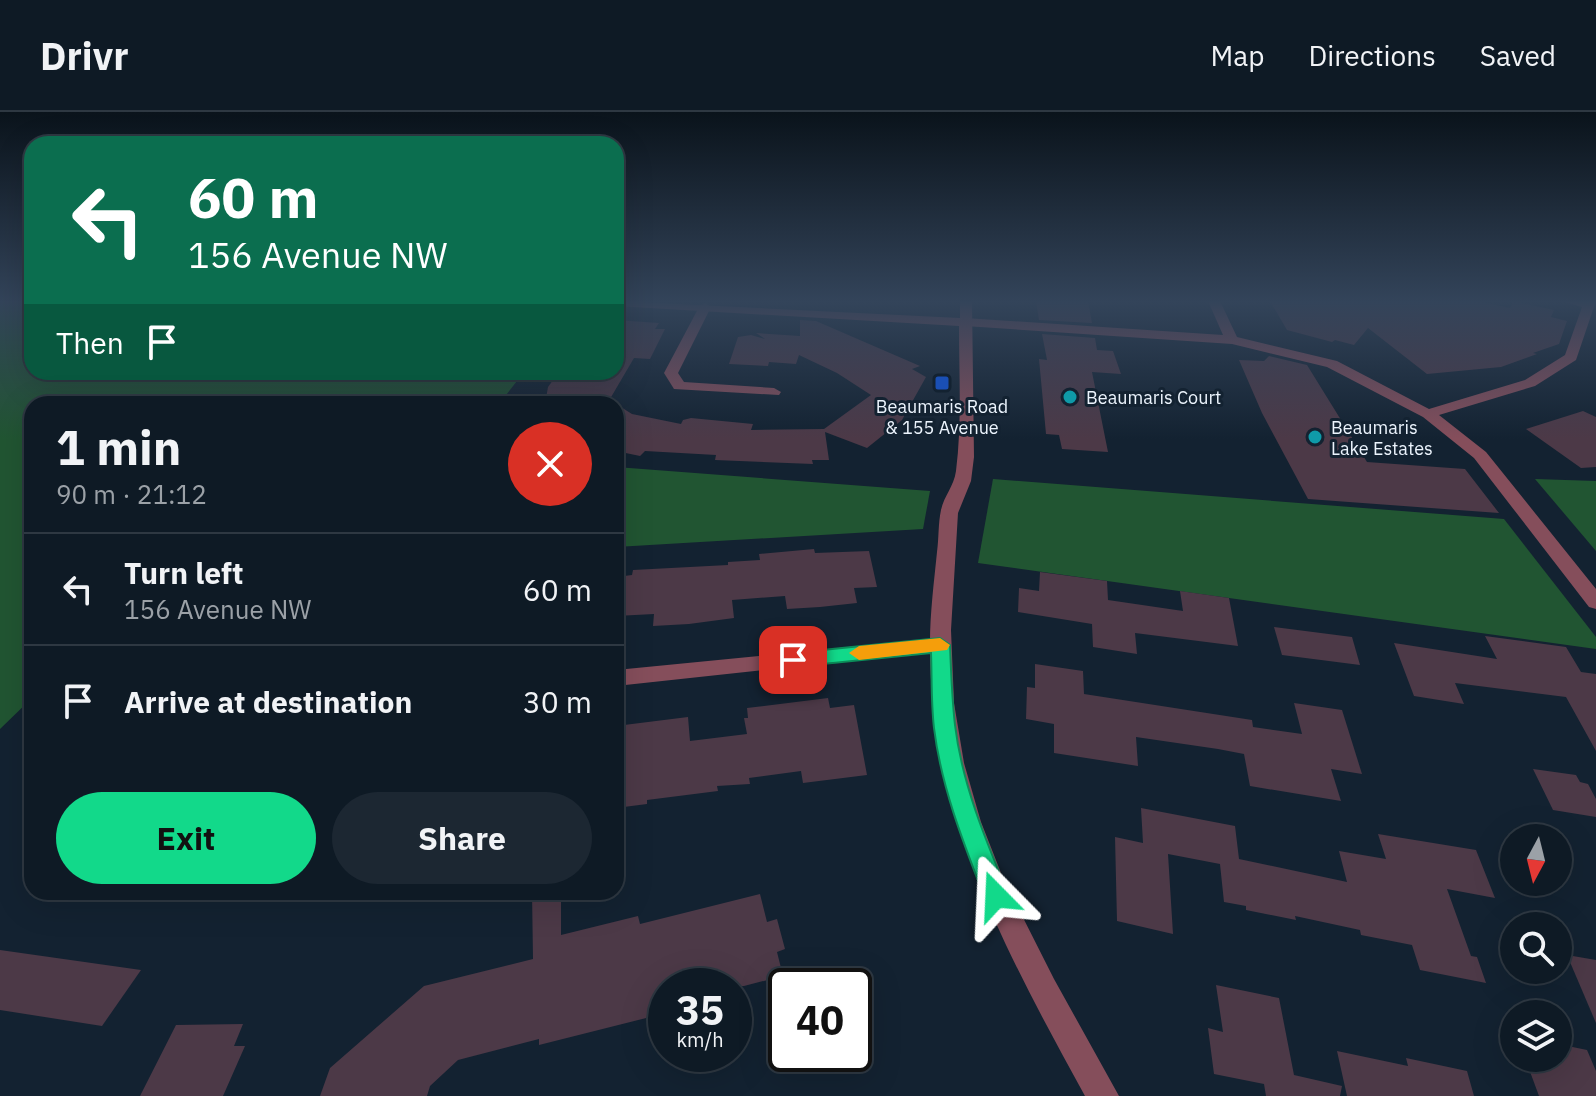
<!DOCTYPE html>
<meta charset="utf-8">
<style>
:root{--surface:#0e1a25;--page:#1c2732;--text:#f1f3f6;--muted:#9ba1a7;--line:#2e3842;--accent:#12d98a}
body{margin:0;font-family:"IBM Plex Sans",sans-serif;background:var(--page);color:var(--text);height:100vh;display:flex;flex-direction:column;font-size:30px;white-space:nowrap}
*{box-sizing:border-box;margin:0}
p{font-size:26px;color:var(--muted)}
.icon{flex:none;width:44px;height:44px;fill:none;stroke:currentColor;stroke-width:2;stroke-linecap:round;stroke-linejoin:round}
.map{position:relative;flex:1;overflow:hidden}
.panel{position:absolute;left:24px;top:284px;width:600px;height:504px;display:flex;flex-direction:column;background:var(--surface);border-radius:24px;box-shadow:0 8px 32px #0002,0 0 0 2px var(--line)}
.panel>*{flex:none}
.guide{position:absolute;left:24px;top:24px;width:600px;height:244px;border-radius:24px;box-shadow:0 8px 32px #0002,0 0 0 2px var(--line);background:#0b6e4f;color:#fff;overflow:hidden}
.needle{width:52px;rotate:187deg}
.tools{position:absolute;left:1500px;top:712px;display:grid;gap:16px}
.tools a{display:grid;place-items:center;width:72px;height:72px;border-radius:50%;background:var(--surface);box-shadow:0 8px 32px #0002,0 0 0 2px var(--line);font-size:40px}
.speed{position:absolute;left:648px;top:856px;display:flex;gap:16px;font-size:40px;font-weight:700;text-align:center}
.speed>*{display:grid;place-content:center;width:104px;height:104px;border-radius:50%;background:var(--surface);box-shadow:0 8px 32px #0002,0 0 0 2px var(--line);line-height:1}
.speed small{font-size:20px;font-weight:400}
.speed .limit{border:4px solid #111;border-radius:12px;background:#fff;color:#111}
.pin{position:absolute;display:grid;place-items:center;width:68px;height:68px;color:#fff;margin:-34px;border-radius:16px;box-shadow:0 4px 12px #0006}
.me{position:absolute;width:88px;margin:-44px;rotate:339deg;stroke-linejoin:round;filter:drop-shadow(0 0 6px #0008)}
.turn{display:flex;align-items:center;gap:28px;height:168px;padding:0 32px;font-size:36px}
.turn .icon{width:104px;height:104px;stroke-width:2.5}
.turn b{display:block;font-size:56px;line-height:68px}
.then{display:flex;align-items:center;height:76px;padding:0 32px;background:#0003;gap:16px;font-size:30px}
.round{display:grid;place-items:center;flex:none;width:84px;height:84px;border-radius:42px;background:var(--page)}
.head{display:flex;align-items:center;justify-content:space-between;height:136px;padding:0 32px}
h1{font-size:48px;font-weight:800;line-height:60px}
.action{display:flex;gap:16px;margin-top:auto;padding:16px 32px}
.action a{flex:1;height:92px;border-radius:48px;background:var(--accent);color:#111;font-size:32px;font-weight:800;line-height:92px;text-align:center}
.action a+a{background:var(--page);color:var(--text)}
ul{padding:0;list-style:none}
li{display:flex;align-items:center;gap:24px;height:112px;padding:0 32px;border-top:2px solid var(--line)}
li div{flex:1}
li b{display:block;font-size:30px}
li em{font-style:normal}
header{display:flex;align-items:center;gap:48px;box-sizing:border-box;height:112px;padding:0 40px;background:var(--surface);border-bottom:2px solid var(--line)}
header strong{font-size:38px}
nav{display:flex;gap:44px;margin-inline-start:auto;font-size:28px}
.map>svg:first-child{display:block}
.green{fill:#215532}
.building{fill:#4c3947}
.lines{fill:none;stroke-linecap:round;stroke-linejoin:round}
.minor{fill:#854e5b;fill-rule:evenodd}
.tertiary{fill:#854e5b;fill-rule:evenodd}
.route{fill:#12d98a;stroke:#0c8d5a;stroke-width:2}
.slow{fill:#f59e0b}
.transit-dot{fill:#1a4fb4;stroke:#132231;stroke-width:3}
.culture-dot{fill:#0f9aa8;stroke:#132231;stroke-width:3}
.labels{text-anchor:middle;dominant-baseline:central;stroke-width:6;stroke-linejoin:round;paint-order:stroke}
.far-poi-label{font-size:18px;fill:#ecf4fd;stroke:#132231;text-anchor:start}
</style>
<header>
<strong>Drivr</strong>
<nav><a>Map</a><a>Directions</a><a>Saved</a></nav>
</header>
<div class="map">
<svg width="1596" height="984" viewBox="0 0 1596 984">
<rect width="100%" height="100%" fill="#132231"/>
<!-- green -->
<g class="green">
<polygon points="0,189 32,189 32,260 524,260 499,292 32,292 32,586 0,617"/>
<polygon points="616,355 930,379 923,417 616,435"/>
<polygon points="993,367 1504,407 1596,525 1596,537 978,451"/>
<polygon points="1535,367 1596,369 1596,439"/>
</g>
<!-- building -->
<g class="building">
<polygon points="1036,189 1088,189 1092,211 1039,208"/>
<polygon points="1270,189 1478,189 1510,196 1513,189 1554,198 1551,205 1567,209 1559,232 1533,241 1537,242 1501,255 1427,262 1368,216 1354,233 1335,228 1332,230 1287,218"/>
<polygon points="616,208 659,211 655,217 665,217 650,247 634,246 607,292 545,292 548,275 559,260 616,260"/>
<polygon points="800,208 816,209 920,254 912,257 926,265 902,308 867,336 825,320 829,348 812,348 813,352 715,348 716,343 645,339 640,344 616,339 616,292 632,302 681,312 683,308 691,306 753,312 751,318 824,317 871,283 837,261 799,243 796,252 769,250 768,254 729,252 738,225 751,223 765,227 756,221 800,224"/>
<polygon points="1042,222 1095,226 1097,238 1113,239 1121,262 1092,260 1108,340 1062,337 1059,323 1046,322 1039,247 1047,248"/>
<polygon points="1269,244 1307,253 1367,350 1465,357 1499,401 1308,387 1262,301 1239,248 1264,249"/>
<polygon points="1583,299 1596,305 1596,355 1581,356 1526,317"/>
<polygon points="814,437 815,441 869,439 877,475 854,476 857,491 820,495 787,497 785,484 732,488 734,506 689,512 653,514 654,502 616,504 616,465 632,463 633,458 728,453 728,450 760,448 759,442"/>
<polygon points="1040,460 1107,469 1108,488 1183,499 1180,479 1229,486 1238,534 1135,521 1137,542 1093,535 1092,512 1018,500 1019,476 1039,479"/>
<polygon points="1274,515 1352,525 1360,553 1282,543"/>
<polygon points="1485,524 1566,535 1581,560 1596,562 1596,639 1566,585 1455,571 1464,592 1414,584 1394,531 1497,547"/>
<polygon points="1035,552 1083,559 1084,582 1252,608 1253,615 1302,622 1294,591 1342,598 1362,662 1331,657 1341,689 1250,674 1244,642 1218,637 1136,625 1138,654 1054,641 1054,612 1026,607 1027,575 1035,576"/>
<polygon points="828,586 830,596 854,593 867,663 803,671 801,659 749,666 750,672 717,674 718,679 647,688 647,692 616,696 616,614 688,605 690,629 747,622 744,606 748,606 747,596"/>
<polygon points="1533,657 1576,663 1580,670 1588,672 1596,687 1596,705 1553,698"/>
<polygon points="1141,696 1235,714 1239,747 1347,770 1339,739 1386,747 1378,722 1476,738 1495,786 1447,777 1471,844 1477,845 1486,871 1420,858 1412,833 1361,823 1360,818 1295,804 1296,808 1246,798 1246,794 1224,790 1220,752 1168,742 1173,822 1117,809 1115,725 1143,731"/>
<polygon points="532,780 561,780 561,823 638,804 640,812 760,782 767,810 777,807 785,837 777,840 783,864 744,874 666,874 666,901 539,933 539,927 458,948 430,974 427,984 320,984 330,956 424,874 533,847"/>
<polygon points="0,838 141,858 102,914 0,898"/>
<polygon points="1567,843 1596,848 1596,911"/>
<polygon points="1216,873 1279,886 1294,963 1342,974 1340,984 1266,984 1264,972 1214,962 1208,916 1223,920"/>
<polygon points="243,912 234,934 245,934 223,984 140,984 176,913"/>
<polygon points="1558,932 1587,938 1596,959 1596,984 1539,984 1525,946 1558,946"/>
<polygon points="1337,939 1408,954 1406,946 1467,959 1474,984 1347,984"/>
</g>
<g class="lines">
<!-- minor -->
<g class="minor">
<polygon points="1208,189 1220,189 1237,225 1337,249 1429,297 1525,268 1565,243 1582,195 1562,189 1596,189 1576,248 1535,274 1439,303 1486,340 1596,477 1596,497 1589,495 1474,346 1423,305 1327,255 1232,232 965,214 959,210 965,206 1223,223"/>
<polygon points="705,191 711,195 678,261 684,270 774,276 781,280 779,283 674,277 664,261 699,195"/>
<polygon points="940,526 947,528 951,533 947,538 616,574 616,558"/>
</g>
<!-- tertiary -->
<path class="tertiary" d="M 616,189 L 960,206 L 960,189 L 972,189 L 974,345 L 971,369 L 958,401 L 951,518 L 954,591 L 964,651 L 981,710 L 1003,766 L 1054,867 L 1119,984 L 1085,984 C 1006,840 929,700 930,531 C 930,501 934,470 937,440 C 939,426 938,412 941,398 C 944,384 954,374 956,359 C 962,312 959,261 959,214 L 616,194 Z"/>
</g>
<!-- sky -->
<linearGradient id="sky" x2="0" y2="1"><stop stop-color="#0a131b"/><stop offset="0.58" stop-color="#33445a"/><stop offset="1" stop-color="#33445a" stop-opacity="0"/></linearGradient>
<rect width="1596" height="327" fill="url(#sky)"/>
<!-- route -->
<path class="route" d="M 940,526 L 950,533 C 951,560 952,587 955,613 C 962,672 986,729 1009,784 L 1005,792 L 996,795 L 987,792 L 984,784 C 963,730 941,674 934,616 C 931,591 932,566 931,541 L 793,555 L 783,548 L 793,541 Z"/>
<!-- slow -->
<polygon class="slow" points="940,526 950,533 947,538 859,548 849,541 859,534"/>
<!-- markers -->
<rect class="transit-dot" x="934" y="263" width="16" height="16" rx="4"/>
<g class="culture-dot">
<circle cx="1070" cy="285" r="8"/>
<circle cx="1315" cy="325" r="8"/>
</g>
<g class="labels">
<!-- far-poi labels -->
<g class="far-poi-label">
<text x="1086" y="285">Beaumaris Court</text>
<text x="942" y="294" text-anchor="middle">Beaumaris Road<tspan x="942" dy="21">&amp; 155 Avenue</tspan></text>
<text x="1331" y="315">Beaumaris<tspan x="1331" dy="21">Lake Estates</tspan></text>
</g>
</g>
</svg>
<div class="tools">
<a><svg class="needle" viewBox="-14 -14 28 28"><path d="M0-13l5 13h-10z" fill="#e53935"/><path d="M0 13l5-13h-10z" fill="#9ba1a7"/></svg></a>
<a><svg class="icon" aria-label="search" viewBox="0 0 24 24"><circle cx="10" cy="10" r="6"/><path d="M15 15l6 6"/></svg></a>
<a><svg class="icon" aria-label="layers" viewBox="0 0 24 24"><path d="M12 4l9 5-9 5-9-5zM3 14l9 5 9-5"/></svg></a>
</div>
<div class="speed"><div>35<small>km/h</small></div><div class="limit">40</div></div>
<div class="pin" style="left:793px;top:548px;background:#d93025"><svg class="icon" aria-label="arrive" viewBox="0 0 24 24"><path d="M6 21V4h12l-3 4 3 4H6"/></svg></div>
<svg class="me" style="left:996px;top:784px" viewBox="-20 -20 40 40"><path d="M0-17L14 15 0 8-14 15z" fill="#12d98a" stroke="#fff" stroke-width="4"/></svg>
<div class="guide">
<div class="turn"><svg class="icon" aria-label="left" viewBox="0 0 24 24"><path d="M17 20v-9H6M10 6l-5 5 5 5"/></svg><div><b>60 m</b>156 Avenue NW</div></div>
<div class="then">Then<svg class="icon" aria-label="arrive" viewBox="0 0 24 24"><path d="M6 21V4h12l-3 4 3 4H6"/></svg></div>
</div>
<section class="panel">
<div class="head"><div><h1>1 min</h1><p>90 m · 21:12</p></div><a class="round" style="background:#d93025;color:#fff"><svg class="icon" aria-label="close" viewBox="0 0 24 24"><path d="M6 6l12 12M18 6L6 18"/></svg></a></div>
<ul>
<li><svg class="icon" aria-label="left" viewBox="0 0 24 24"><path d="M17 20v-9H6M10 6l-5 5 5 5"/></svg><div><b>Turn left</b><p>156 Avenue NW</p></div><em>60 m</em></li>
<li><svg class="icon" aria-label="arrive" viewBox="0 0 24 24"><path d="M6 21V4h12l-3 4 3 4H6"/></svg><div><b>Arrive at destination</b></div><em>30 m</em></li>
</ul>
<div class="action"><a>Exit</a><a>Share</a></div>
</section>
</div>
